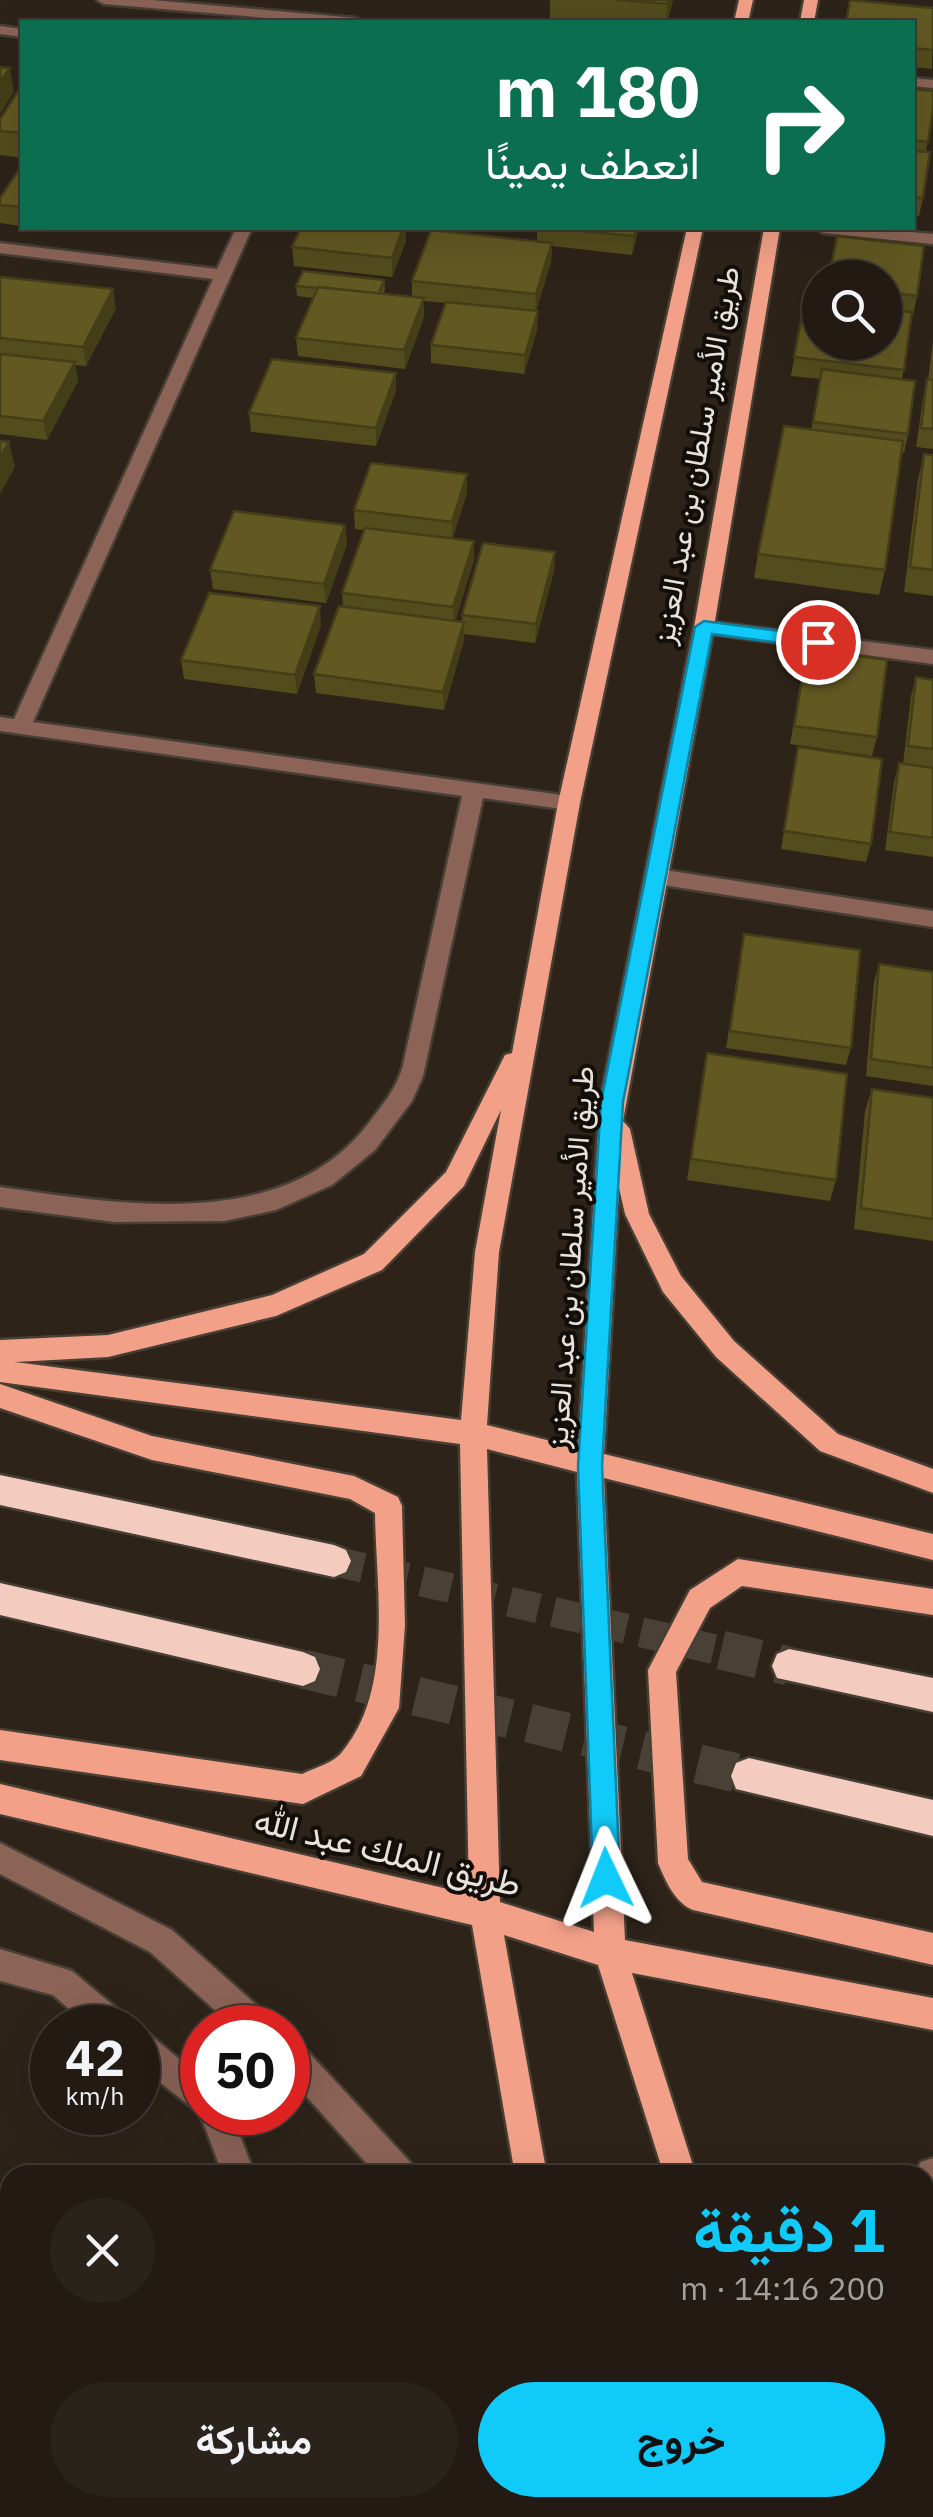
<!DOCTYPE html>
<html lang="ar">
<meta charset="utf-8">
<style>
:root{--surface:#221a13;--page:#2a231c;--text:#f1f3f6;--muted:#a2a1a0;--line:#3f3833;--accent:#10cafa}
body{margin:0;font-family:"IBM Plex Sans",Vazirmatn,sans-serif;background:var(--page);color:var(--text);direction:rtl;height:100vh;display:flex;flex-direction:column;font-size:38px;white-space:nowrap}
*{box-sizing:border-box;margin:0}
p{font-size:32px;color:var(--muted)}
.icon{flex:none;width:55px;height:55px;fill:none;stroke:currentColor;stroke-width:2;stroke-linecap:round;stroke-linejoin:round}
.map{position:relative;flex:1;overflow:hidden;direction:ltr}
.details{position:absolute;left:0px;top:2165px;width:935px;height:352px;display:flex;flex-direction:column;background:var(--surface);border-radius:30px 30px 0 0;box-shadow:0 10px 40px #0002,0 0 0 2px var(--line);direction:rtl}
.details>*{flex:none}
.banner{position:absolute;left:20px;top:20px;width:895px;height:210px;border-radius:0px;box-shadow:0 10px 40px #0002,0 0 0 2px var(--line);direction:rtl;background:#0b6e4f;color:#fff;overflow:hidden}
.tools{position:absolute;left:802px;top:260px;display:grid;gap:20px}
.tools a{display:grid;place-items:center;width:100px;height:100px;border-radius:50%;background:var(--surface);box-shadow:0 10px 40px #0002,0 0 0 2px var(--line);font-size:50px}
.speed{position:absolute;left:30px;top:2005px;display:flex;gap:20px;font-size:50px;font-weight:700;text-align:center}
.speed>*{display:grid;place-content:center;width:130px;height:130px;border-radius:50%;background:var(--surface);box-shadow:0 10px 40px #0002,0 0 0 2px var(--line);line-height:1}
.speed small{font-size:25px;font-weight:400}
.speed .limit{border:15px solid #d22;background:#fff;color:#111}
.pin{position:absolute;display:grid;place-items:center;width:85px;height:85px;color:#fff;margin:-42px;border:5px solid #fff;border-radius:50%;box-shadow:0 2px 10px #0007}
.me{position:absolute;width:110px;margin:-55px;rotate:358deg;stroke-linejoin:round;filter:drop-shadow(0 0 8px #0008)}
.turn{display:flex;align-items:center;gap:35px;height:210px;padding:0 50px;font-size:45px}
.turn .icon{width:130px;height:130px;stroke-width:2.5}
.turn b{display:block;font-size:70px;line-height:85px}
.round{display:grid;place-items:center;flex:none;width:105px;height:105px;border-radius:52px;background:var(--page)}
.head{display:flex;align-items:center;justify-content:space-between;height:170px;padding:0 50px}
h1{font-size:60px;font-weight:700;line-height:75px;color:var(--accent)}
.primary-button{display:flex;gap:20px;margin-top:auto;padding:20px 50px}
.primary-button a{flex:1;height:115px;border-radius:60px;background:var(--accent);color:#111;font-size:40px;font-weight:700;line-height:115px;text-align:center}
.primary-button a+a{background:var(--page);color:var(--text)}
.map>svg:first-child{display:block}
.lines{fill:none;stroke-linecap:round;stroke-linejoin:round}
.highway-tunnel-far1{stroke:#494036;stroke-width:30;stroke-dasharray:30 15;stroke-linecap:butt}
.highway-tunnel{stroke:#494036;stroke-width:39;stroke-dasharray:39 19;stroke-linecap:butt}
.minor-casing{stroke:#473e34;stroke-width:5}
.major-casing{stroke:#473e34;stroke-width:5}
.highway-casing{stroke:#473e34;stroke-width:5}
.minor{fill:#8b6357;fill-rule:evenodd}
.major{fill:#f2a088;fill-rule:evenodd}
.highway{fill:#f3cbbf;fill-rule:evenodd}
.wall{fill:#534c1d}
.shaded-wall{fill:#443e18}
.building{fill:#615822;stroke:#443e18;stroke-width:2.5}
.route{fill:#10cafa;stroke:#0a83a2;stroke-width:2.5}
.labels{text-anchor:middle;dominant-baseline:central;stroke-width:8;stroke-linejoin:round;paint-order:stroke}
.street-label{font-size:30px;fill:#e9e2dc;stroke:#120e09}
.near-street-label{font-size:35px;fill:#e9e2dc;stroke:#120e09}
</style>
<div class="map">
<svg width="933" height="2517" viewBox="0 0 933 2517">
<rect width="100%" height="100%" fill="#2d2319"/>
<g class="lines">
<!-- highway-tunnel-far1 -->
<polyline class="highway-tunnel-far1" points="334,1561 731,1653"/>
<!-- highway-tunnel -->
<g class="highway-tunnel">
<polyline points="721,1650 789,1666"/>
<polyline points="303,1669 749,1776"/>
</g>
<!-- minor casing -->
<g class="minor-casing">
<g id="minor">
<polygon points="97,0 152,0 356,18 363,22 313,22 104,4"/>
<polygon points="0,26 22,29 22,37 0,34"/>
<polygon points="912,78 933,80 933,88 912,86"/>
<path d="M 236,228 L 252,228 L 33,722 L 569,796 L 580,803 L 569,810 L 483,798 L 423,1076 L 412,1101 L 375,1150 L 332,1185 L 276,1210 L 224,1221 L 114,1222 L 0,1207 L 0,1187 C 119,1204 283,1234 368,1124 C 382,1105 397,1089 403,1065 L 462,796 L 0,731 L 0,717 L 14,719 L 213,279 L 0,253 L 0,243 L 217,269 Z"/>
<polygon points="815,228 866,228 933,234 933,244 823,233"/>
<polygon points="704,621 933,650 933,664 697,632 697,622"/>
<polygon points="658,869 933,911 933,927 650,883 647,877 650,871"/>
<polygon points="0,1843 172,1930 270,2017 275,2028 235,2028 150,1952 0,1874"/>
<polygon points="0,1949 72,1971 127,2017 132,2028 91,2028 53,1995 0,1981"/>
<polygon points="138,2029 149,2034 202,2078 202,2112 231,2112 255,2175 223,2175 200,2114 138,2065"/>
<polygon points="288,2037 299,2042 411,2163 415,2175 377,2175 288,2076"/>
<polygon points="933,2158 933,2198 925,2202 925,2175 913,2175 921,2162"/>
<polygon points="297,2508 333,2508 335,2517 299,2517"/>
<rect x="819" y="2508" width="36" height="9"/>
</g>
</g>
<!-- major casing -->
<g class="major-casing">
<g id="major">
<polygon points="739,0 753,0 748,22 734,22"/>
<polygon points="804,0 818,0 814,22 800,22"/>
<path d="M 687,228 L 703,228 L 580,803 L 499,1252 L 487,1425 L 578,1448 L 600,1102 L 694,627 L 764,228 L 780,228 L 714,627 L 623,1121 L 630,1129 L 649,1214 L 681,1276 L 734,1341 L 838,1434 L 933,1469 L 933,1493 L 820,1451 L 716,1357 L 663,1292 L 625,1214 L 619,1188 L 604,1454 L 933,1534 L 933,1560 L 604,1478 L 625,1940 L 933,1998 L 933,2030 L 632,1973 L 696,2175 L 664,2175 L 598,1965 L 504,1935 L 547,2175 L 515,2175 L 472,1925 L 0,1814 L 0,1784 L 469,1894 L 460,1444 L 0,1382 L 0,1340 L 108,1335 L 272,1295 L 364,1254 L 446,1172 L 505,1055 L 512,1053 L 558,803 ZM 501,1110 L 475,1252 L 461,1420 L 15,1362 L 108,1357 L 276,1316 L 382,1270 L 464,1186 ZM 487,1449 L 577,1472 L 594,1932 L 500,1902 Z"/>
<path d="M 0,1384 L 152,1436 L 354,1476 L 398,1497 L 402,1506 L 405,1625 L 399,1708 L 361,1776 L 303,1804 L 0,1760 L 0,1730 L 302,1774 C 314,1768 334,1763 342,1752 C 394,1690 376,1589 375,1513 L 350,1499 L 152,1460 L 0,1408 Z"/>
<path d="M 738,1559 L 933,1589 L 933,1615 L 742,1586 L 710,1608 L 676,1672 L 688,1859 L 702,1882 L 933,1933 L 933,1965 L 693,1910 C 675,1903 665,1880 658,1863 L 648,1670 L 690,1590 Z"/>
<polygon points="570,2508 606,2508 607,2517 571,2517"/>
<polygon points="767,2508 803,2508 806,2517 770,2517"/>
</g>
</g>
<!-- highway casing -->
<g class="highway-casing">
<g id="highway">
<polygon points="0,1475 334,1545 346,1550 351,1561 346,1572 334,1577 0,1505"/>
<polygon points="0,1583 303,1652 315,1657 320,1669 315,1681 303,1686 0,1615"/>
<polygon points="789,1649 933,1678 933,1712 777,1678 772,1666 777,1654"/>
<polygon points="749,1758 933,1800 933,1836 736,1789 731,1776 736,1763"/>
</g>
</g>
<!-- minor -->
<use href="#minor" class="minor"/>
<!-- major -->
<use href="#major" class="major"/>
<!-- highway -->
<use href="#highway" class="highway"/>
</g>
<!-- wall -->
<g class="wall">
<polygon points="550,0 673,0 667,22 595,22 550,18"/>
<polygon points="933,8 932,69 912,67 912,22"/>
<polygon points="22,85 22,158 0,155 0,119"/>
<polygon points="912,89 933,108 926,152 923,198 919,216 912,216"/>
<polygon points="22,168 22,226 0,223 0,198"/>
<polygon points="301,228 406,228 406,241 392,277 294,266 292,247"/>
<polygon points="537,228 639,228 632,255 552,246 551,262 536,311 538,311 537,330 524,374 431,363 431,345 446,303 424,301 424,317 405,369 298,356 296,338 314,298 297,296 296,286 384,280 385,290 383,294 412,297 412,281 537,241"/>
<polygon points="885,278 917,296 913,315 912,315 902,379 908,434 904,453 901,452 885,570 879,595 754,578 758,554 811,430 821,379 791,376 805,300 885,342"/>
<polygon points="0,279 116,308 86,366 75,365 78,381 47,440 0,434"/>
<polygon points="933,341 933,449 916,447 923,398 928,380"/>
<polygon points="396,373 396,391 376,446 251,432 249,413"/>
<polygon points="924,454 933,455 933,596 904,592 918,479"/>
<polygon points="467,493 452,538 474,560 455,621 462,621 462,615 555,552 554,571 535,643 464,634 464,640 444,710 316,693 314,674 343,607 342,593 364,530 355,529 354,510"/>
<polygon points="345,525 347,544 326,603 213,589 210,570"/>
<polygon points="321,625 297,694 184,679 181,660"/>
<polygon points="807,649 877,737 872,756 790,744"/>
<polygon points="916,677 933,680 933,768 903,764 911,696"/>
<polygon points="899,763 933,768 933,857 885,850 894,782"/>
<polygon points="795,765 871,844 866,862 781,849"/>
<polygon points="744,934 851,1048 846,1065 726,1048"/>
<polygon points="879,964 933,972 933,1086 866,1076 874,982"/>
<polygon points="703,1076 836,1180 830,1201 687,1180"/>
<polygon points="872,1089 933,1098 933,1241 854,1229 865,1111"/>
</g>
<!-- shaded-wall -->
<g class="shaded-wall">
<polygon points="669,0 673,0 666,22 667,4"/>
<polygon points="10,68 14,92 0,114 0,82"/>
<polygon points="403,228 406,228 406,241 392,277 392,258"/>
<polygon points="636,228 639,228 632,255 634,236"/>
<polygon points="552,243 551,262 535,313 536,294"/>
<polygon points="113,289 116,308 86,366 83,347"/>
<polygon points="424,298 424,317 405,369 404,350"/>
<polygon points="538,311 537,330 524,374 525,355"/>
<polygon points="75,362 78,381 47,440 43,421"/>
<polygon points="396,373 396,391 376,446 376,428"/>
<polygon points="9,442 15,467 0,494 0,458"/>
<polygon points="467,474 467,493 452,541 452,522"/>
<polygon points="345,525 347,544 326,603 324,584"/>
<polygon points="474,541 474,560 454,626 453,607"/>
<polygon points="555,552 554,571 535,643 536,624"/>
<polygon points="320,606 321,625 297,694 295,675"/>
<polygon points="464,622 464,640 444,710 443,692"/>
</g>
<!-- building -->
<g class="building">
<polygon points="617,0 669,0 667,4"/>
<polygon points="850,0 933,8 933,50 912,48 912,22 846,22"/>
<polygon points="0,67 10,68 0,82"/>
<polygon points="22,85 22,133 0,131 0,119"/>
<polygon points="912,89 933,91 933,108 928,142 912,140"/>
<polygon points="912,151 930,152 923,198 912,197"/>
<polygon points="20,168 22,168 22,207 0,205 0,198"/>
<polygon points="301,228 403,228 392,258 292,247"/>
<polygon points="550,228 636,228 634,236"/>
<polygon points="431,230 552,243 536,294 412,281"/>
<polygon points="837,236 924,246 917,296 885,292 885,278 829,278"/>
<polygon points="303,271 384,280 379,294 296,286"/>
<polygon points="1,277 113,289 83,347 0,338 0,279"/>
<polygon points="318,287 424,298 404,350 296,338"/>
<polygon points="805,300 820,301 820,342 885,342 885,309 912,312 904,370 794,357"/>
<polygon points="446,302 538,311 525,355 431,345"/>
<polygon points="0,354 75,362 43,421 0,416"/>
<polygon points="272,359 396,373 376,428 249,413"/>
<polygon points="822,369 915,381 908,434 813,422"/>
<polygon points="927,379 933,380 933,429 921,428"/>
<polygon points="784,426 903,441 885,570 758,554"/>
<polygon points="0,441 9,442 0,458"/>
<polygon points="924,454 933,455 933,570 910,567"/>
<polygon points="371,463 467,474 452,522 354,510"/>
<polygon points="234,511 345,525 324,584 210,570"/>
<polygon points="365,528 474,541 453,607 342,593"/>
<polygon points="483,543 555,552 536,624 462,615"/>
<polygon points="209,593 320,606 295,675 181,660"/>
<polygon points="339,606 464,622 443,692 314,674"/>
<polygon points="807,649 887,660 877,737 794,726"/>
<polygon points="916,677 933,680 933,749 908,746"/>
<polygon points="798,747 882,759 871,844 784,831"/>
<polygon points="899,763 933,768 933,838 890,832"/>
<polygon points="744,934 860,950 851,1048 730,1031"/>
<polygon points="879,964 933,972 933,1068 871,1059"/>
<polygon points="707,1053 847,1074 836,1180 691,1159"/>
<polygon points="872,1089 933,1098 933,1219 861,1208"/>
</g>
<!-- route -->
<polygon class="route" points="704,621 818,636 827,642 818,648 712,634 623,1102 602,1466 620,1878 616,1888 606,1892 597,1888 593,1878 578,1466 601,1102 695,627"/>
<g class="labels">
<!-- street labels -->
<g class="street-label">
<text transform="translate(695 455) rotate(-80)">طريق الأمير سلطان بن عبد العزيز</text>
<text transform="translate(569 1257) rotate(-86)">طريق الأمير سلطان بن عبد العزيز</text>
</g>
<!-- near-street labels -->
<g class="near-street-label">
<text transform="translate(388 1851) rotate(14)">طريق الملك عبد الله</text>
</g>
</g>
</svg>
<div class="tools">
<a><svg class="icon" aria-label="search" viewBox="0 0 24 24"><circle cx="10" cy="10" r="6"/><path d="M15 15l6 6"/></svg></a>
</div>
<div class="speed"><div>42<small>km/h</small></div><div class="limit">50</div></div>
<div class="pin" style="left:818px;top:642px;background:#d93025"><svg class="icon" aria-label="arrive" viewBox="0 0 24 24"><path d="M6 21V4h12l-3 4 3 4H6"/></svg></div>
<svg class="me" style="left:606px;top:1878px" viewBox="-20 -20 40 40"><path d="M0-17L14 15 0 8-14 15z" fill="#10cafa" stroke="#fff" stroke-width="4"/></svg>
<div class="banner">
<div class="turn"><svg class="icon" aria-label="right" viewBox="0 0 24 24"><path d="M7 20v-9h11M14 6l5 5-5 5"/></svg><div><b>180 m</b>انعطف يمينًا</div></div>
</div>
<section class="details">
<div class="head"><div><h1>1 دقيقة</h1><p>200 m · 14:16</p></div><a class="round"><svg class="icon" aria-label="close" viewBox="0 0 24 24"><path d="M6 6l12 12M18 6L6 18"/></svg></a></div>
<div class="primary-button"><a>خروج</a><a>مشاركة</a></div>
</section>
</div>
